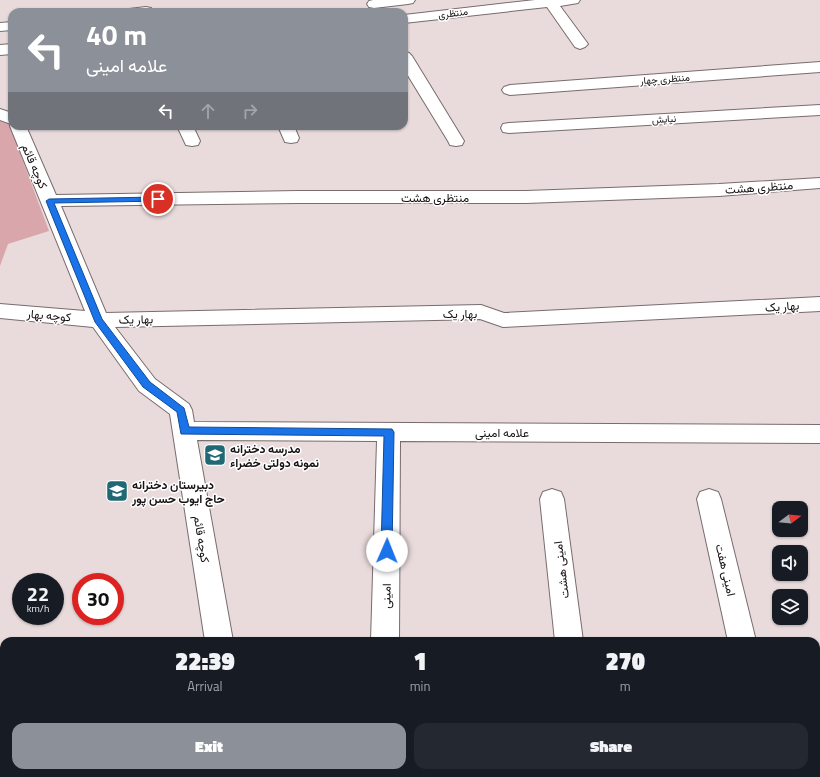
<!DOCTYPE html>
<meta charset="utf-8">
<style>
:root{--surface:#171b24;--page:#242831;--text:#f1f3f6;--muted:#9ea1a6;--accent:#8c9099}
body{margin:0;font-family:"Titillium Web",Vazirmatn,sans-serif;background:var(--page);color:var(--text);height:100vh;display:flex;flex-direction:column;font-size:15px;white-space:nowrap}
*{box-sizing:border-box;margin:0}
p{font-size:13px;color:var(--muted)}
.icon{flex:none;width:22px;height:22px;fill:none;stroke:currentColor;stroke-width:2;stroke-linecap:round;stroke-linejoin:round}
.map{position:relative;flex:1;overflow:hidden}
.panel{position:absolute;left:0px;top:637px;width:820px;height:140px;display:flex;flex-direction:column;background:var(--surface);border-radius:12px 12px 0 0;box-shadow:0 1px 3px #0004}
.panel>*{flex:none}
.guide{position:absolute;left:8px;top:8px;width:400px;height:122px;border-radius:12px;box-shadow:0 1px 3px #0004;background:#8c9099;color:#fff;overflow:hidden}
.needle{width:26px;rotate:74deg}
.fabs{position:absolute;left:772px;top:501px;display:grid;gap:8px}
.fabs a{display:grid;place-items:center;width:36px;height:36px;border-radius:8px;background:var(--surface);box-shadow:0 1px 3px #0004;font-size:20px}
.speed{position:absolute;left:12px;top:573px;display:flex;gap:8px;font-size:20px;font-weight:700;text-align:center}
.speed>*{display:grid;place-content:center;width:52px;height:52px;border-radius:50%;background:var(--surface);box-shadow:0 1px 3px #0004;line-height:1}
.speed small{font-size:10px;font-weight:400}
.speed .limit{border:6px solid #d22;background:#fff;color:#111}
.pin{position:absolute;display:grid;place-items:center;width:34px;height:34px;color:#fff;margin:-17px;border:2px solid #fff;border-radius:50%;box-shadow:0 1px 4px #0007}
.me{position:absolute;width:44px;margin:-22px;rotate:1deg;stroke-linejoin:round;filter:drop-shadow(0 0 3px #0008)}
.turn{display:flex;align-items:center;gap:14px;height:84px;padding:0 12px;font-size:18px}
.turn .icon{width:52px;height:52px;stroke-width:2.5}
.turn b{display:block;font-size:28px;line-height:34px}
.lanes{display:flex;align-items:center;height:38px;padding:0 12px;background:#0003;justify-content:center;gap:20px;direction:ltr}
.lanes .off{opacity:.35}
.eta{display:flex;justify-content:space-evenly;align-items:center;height:68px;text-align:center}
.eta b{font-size:24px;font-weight:800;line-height:28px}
.primary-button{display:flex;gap:8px;margin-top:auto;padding:8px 12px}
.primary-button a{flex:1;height:46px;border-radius:12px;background:var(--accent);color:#fff;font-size:16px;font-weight:800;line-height:46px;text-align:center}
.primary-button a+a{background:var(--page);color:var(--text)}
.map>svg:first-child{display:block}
.green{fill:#d9a7ab}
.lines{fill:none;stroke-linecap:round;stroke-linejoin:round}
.minor-casing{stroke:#786c6d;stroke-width:2}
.minor{fill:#fff;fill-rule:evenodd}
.route{fill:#1a73e8;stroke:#114b97}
.labels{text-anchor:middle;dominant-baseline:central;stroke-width:3;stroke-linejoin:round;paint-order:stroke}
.far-street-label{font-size:10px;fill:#161112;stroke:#fff}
.street-label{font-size:12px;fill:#161112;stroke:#fff}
.poi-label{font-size:12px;font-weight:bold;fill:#161112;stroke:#fff;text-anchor:start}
</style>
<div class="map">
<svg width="820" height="777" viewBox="0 0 820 777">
<rect width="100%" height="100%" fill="#e9dbdc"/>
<!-- green -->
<g class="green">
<polygon points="0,117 7,118 49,231 8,244 0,266"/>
<polygon points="816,707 820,707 820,777 735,777 734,773 816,773"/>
</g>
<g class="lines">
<!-- minor casing -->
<g class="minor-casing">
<g id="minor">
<polygon points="373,0 415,0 413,3 408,4 374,8 369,7 367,4 369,1"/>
<polygon points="535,0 580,0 578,3 560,6 588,44 585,47 580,49 575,47 547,7 404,23 404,15"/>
<polygon points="146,7 151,8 152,12 127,12 129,9"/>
<polygon points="12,22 12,30 0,31 0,23"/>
<polygon points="12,44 12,54 0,55 0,45"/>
<polygon points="404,51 409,53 412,56 464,141 462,145 456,146 450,145 448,141 404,69"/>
<polygon points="820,62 820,72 510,95 504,93 502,90 504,87 510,85"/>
<polygon points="820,105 820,115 509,133 503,132 501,128 503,124 509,123"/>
<polygon points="0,109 12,113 12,126 26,126 56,195 298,191 526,191 719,184 820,178 820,188 719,196 526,203 298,203 61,206 106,313 481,305 504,313 820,297 820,311 503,327 480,319 115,327 155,379 189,404 192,410 194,422 820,425 820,443 400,441 399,641 371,641 377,441 197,440 233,641 205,641 170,414 139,391 93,327 0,318 0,304 85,311 10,126 11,124 0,120"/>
<polygon points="177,126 193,126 200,141 198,145 192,146 186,145"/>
<polygon points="278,126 294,126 299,138 297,142 291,143 285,142"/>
<polygon points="552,489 561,492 564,499 583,641 555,641 540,499 543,492"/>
<polygon points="709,489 718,492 721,499 756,641 728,641 697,499 700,492"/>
<rect x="816" y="678" width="4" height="28"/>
<polygon points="226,773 256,773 257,777 227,777"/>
<rect x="367" y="773" width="30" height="4"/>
<rect x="569" y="773" width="30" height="4"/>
<polygon points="700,773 730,773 731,777 701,777"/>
</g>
</g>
<!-- minor -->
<use href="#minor" class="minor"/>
</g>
<!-- route -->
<polygon class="route" points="158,197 162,199 161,201 54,203 102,319 150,382 184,408 189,427 392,429 394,432 392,551 390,555 387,556 383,555 381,551 384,436 181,434 177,412 143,387 95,322 46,201 49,199"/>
<!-- icons -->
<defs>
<g id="school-square" transform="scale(1.15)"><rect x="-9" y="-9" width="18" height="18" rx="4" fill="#1f6874" stroke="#fff"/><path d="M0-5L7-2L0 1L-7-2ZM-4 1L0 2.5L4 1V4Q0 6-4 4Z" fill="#fff"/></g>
</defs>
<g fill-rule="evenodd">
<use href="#school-square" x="215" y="455"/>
<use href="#school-square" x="117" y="491"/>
</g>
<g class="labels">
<!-- far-street labels -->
<g class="far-street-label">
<text transform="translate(453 13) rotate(-7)">منتظری</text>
<text transform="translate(665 79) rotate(-4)">منتظری چهار</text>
<text transform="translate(664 119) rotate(-3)">نیایش</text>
</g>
<!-- street labels -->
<g class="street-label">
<text transform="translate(35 166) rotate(67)">کوچه قائم</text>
<text transform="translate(759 187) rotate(-4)">منتظری هشت</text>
<text x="435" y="197">منتظری هشت</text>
<text transform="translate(782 306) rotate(-4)">بهار یک</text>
<text x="460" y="313">بهار یک</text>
<text transform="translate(49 315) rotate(5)">کوچه بهار</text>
<text transform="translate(136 319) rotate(-1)">بهار یک</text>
<text x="502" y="432">علامه امینی</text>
<text transform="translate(202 539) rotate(81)">کوچه قائم</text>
<text transform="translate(561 570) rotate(-97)">امینی هشت</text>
<text transform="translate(726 570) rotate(77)">امینی هفت</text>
<text transform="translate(386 596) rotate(-89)">امینی</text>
</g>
<!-- poi labels -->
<g class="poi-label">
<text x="230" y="448">مدرسه دخترانه<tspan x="230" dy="14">نمونه دولتی خضراء</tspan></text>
<text x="132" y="484">دبیرستان دخترانه<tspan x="132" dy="14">حاج ایوب حسن پور</tspan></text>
</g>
</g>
</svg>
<div class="fabs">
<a><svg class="needle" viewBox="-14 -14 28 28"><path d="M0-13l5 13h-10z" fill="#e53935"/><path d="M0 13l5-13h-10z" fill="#9ea1a6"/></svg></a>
<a><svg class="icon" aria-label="sound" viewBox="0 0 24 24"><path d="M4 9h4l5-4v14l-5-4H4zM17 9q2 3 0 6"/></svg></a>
<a><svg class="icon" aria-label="layers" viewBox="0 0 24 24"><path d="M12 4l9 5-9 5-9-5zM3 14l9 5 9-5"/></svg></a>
</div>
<div class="speed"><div>22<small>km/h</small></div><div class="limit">30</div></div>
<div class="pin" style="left:158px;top:199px;background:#d93025"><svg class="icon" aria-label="arrive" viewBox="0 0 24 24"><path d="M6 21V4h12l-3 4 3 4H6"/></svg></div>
<svg class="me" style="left:387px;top:551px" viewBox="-20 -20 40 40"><circle r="19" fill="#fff"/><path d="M0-13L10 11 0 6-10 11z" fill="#1a73e8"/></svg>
<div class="guide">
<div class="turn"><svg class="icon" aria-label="left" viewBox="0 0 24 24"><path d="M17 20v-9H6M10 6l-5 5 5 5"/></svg><div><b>40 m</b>علامه امینی</div></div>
<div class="lanes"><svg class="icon" aria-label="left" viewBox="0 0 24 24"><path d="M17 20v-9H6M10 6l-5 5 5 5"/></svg><svg class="icon off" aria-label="ahead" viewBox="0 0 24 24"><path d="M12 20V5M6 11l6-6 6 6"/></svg><svg class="icon off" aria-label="right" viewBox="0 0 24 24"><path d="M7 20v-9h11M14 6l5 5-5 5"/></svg></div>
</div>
<section class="panel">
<div class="eta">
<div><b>22:39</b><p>Arrival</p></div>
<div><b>1</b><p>min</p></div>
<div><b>270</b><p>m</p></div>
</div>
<div class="primary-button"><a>Exit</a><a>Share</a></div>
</section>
</div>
